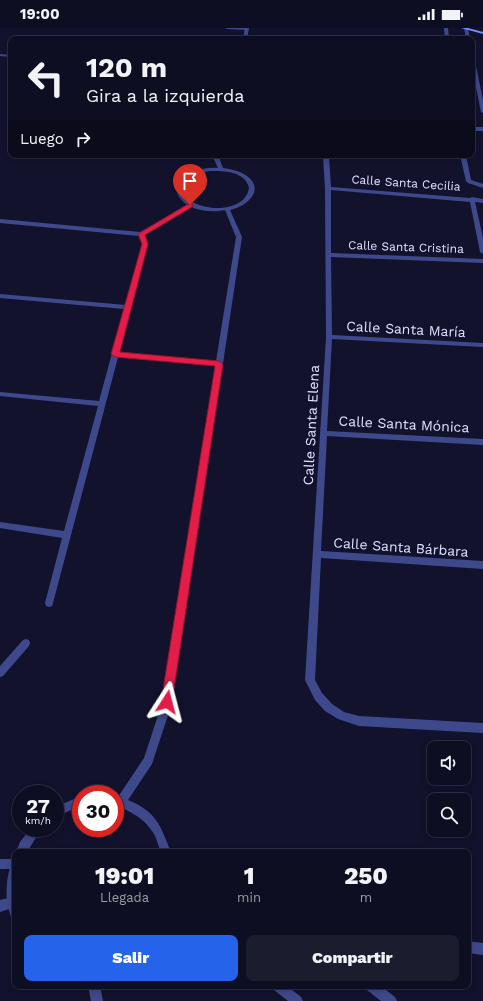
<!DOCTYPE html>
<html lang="es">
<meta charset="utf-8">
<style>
:root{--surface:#0e0e22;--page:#1c1c2f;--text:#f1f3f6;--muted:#9b9ca5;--line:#2e2e40;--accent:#2563eb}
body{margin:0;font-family:"Work Sans",sans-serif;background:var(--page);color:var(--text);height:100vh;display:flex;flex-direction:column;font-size:15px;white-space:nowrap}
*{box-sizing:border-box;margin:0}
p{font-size:13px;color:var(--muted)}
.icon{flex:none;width:22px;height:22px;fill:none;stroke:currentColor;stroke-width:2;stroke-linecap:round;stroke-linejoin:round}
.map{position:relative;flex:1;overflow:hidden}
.panel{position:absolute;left:12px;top:821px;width:459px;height:140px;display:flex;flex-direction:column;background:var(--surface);border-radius:8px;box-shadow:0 2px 6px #0003,0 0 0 1px var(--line)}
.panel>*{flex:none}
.top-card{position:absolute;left:8px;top:8px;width:467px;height:122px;border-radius:8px;box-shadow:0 2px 6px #0003,0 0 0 1px var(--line);background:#0e0e22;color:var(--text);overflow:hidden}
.controls{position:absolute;left:427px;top:713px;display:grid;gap:8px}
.controls a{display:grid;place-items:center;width:44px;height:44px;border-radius:8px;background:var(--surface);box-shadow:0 2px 6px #0003,0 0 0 1px var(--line);font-size:20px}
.speed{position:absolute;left:12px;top:757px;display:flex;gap:8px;font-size:20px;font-weight:700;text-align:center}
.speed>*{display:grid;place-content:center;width:52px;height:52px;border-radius:50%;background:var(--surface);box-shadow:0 2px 6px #0003,0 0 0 1px var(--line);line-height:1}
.speed small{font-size:10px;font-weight:400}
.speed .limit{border:6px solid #d22;background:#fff;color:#111}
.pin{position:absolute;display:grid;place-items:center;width:34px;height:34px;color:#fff;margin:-41px -17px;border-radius:50% 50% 50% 0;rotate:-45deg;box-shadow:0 0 4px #0007}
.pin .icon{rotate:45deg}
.me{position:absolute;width:44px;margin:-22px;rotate:9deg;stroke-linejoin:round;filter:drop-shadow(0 0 3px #0008)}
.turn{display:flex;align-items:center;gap:14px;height:84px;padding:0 12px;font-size:18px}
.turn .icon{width:52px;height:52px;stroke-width:2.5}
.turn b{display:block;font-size:28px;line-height:34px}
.then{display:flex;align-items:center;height:38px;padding:0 12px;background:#0003;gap:8px;font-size:15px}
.eta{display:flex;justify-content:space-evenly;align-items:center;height:68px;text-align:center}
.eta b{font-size:24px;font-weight:800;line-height:28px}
.action{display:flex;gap:8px;margin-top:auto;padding:8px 12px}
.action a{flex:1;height:46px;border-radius:8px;background:var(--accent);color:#fff;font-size:16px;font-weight:800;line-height:46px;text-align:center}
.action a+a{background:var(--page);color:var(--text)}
.status{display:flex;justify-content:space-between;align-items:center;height:28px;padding:0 20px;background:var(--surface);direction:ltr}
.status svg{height:11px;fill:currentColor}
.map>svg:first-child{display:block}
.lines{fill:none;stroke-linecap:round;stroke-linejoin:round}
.lane{fill:#3e498b;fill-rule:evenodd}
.street{fill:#3e498b;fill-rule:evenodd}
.secondary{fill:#768bfe;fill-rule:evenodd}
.route{fill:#e11d48;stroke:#92132f}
.labels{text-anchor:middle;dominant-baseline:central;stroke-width:4;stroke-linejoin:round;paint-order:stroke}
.far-street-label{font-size:12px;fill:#dee0ff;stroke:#12122d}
.street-label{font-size:14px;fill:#dee0ff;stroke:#12122d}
</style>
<div class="status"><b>19:00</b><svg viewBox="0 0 49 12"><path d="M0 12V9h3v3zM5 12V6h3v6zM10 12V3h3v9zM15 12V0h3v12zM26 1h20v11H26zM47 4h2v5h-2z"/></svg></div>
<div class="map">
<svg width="483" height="973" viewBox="0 0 483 973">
<rect width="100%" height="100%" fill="#12122d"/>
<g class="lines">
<!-- lane -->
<g class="lane">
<polygon points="225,0 248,0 249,1 247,2 227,1"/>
<polygon points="0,26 11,27 11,29 0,28"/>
<polygon points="190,175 193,177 192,178 144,207 148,216 53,575 52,578 49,579 46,578 45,575 62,510 0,500 0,494 64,503 98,378 0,368 0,364 99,373 124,281 0,270 0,266 126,277 142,216 139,208 0,195 0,191 140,204"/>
<polygon points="26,611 29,612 30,615 29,618 3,648 0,649 0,638 23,612"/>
<rect x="0" y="831" width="15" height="10"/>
<polygon points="12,869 15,871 15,879 0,884 0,872"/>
</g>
<!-- street -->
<g class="street">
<polygon points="245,0 249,0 247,11 243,11"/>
<polygon points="444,0 448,0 449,11 445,11"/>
<polygon points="464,0 468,0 470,11 466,11"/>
<polygon points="472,28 474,29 483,72 483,85 481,84 472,40"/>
<rect x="472" y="99" width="11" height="4"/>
<path d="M 212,127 L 218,127 L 223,140 C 231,141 240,143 247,148 C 266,162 246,179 230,182 L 242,209 L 172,675 L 152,736 L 128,772 C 157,784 160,797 171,824 L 161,824 C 158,818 157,811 154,806 C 146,792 130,782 115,778 L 115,768 L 118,769 L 144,730 L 162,675 L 216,338 L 115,329 L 112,327 L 115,325 L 216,333 L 236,209 L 225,182 C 211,185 189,183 180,170 C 178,168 177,164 176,162 C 176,159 177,155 179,153 C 187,143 206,139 218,140 ZM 210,143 C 224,143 244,143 249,159 C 247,187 192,186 181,162 C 186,148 197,146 210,143 Z"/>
<polygon points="326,127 329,129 331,159 470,170 472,169 483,171 483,175 475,174 483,210 483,226 480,224 470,174 331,162 331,225 483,231 483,235 331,229 332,307 483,315 483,319 332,311 327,403 483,411 483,417 327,408 321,523 483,533 483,541 321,530 315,652 322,665 332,676 344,684 359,688 483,695 483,705 359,698 338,691 325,683 315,672 305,652 326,309 325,160 323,129"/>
<polygon points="460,127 466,127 471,152 483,156 483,160 468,155 466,153"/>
<polygon points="81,768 81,778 55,789 55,779"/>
<polygon points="31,800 42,800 27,824 16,824 20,814"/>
<path d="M 15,836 L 15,891 L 11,889 C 5,873 5,853 11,837 Z"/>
<polygon points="468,913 483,915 483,927 468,925"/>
<polygon points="88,958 100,958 103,973 91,973"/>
<polygon points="272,958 287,958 301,969 303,973 288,973 274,962"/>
<polygon points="365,958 381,958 395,969 397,973 381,973 367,962"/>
</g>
<!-- secondary -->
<polygon class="secondary" points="461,0 468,0 483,4 483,6"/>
</g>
<!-- route -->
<polygon class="route" points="190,175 193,177 192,179 145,207 148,216 120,324 219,333 223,336 172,674 171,678 167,680 163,678 161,674 215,338 115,329 111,326 142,216 138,206"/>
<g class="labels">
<!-- far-street labels -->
<g class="far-street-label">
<text transform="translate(406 155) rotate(4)">Calle Santa Cecilia</text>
<text transform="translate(406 219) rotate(2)">Calle Santa Cristina</text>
</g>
<!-- street labels -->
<g class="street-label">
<text transform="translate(406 301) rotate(3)">Calle Santa María</text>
<text transform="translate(404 396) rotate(3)">Calle Santa Mónica</text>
<text transform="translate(311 397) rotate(-87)">Calle Santa Elena</text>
<text transform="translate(401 519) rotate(4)">Calle Santa Bárbara</text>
</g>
</g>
</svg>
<div class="controls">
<a><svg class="icon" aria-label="sound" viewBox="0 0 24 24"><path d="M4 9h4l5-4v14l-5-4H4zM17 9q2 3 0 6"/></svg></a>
<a><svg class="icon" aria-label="search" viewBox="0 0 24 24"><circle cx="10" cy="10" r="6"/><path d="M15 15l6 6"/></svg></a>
</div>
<div class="speed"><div>27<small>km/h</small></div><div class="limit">30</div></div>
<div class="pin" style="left:190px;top:177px;background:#d93025"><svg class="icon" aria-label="arrive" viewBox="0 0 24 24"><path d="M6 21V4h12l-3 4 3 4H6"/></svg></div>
<svg class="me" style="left:167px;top:674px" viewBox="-20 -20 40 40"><path d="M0-17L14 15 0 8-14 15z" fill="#e11d48" stroke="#fff" stroke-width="4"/></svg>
<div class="top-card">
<div class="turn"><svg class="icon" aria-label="left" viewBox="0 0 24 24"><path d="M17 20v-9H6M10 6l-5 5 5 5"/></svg><div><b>120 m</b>Gira a la izquierda</div></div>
<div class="then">Luego<svg class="icon" aria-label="right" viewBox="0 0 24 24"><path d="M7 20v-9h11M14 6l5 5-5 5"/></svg></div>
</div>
<section class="panel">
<div class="eta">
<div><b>19:01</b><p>Llegada</p></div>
<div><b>1</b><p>min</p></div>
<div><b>250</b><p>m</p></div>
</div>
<div class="action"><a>Salir</a><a>Compartir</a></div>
</section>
</div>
